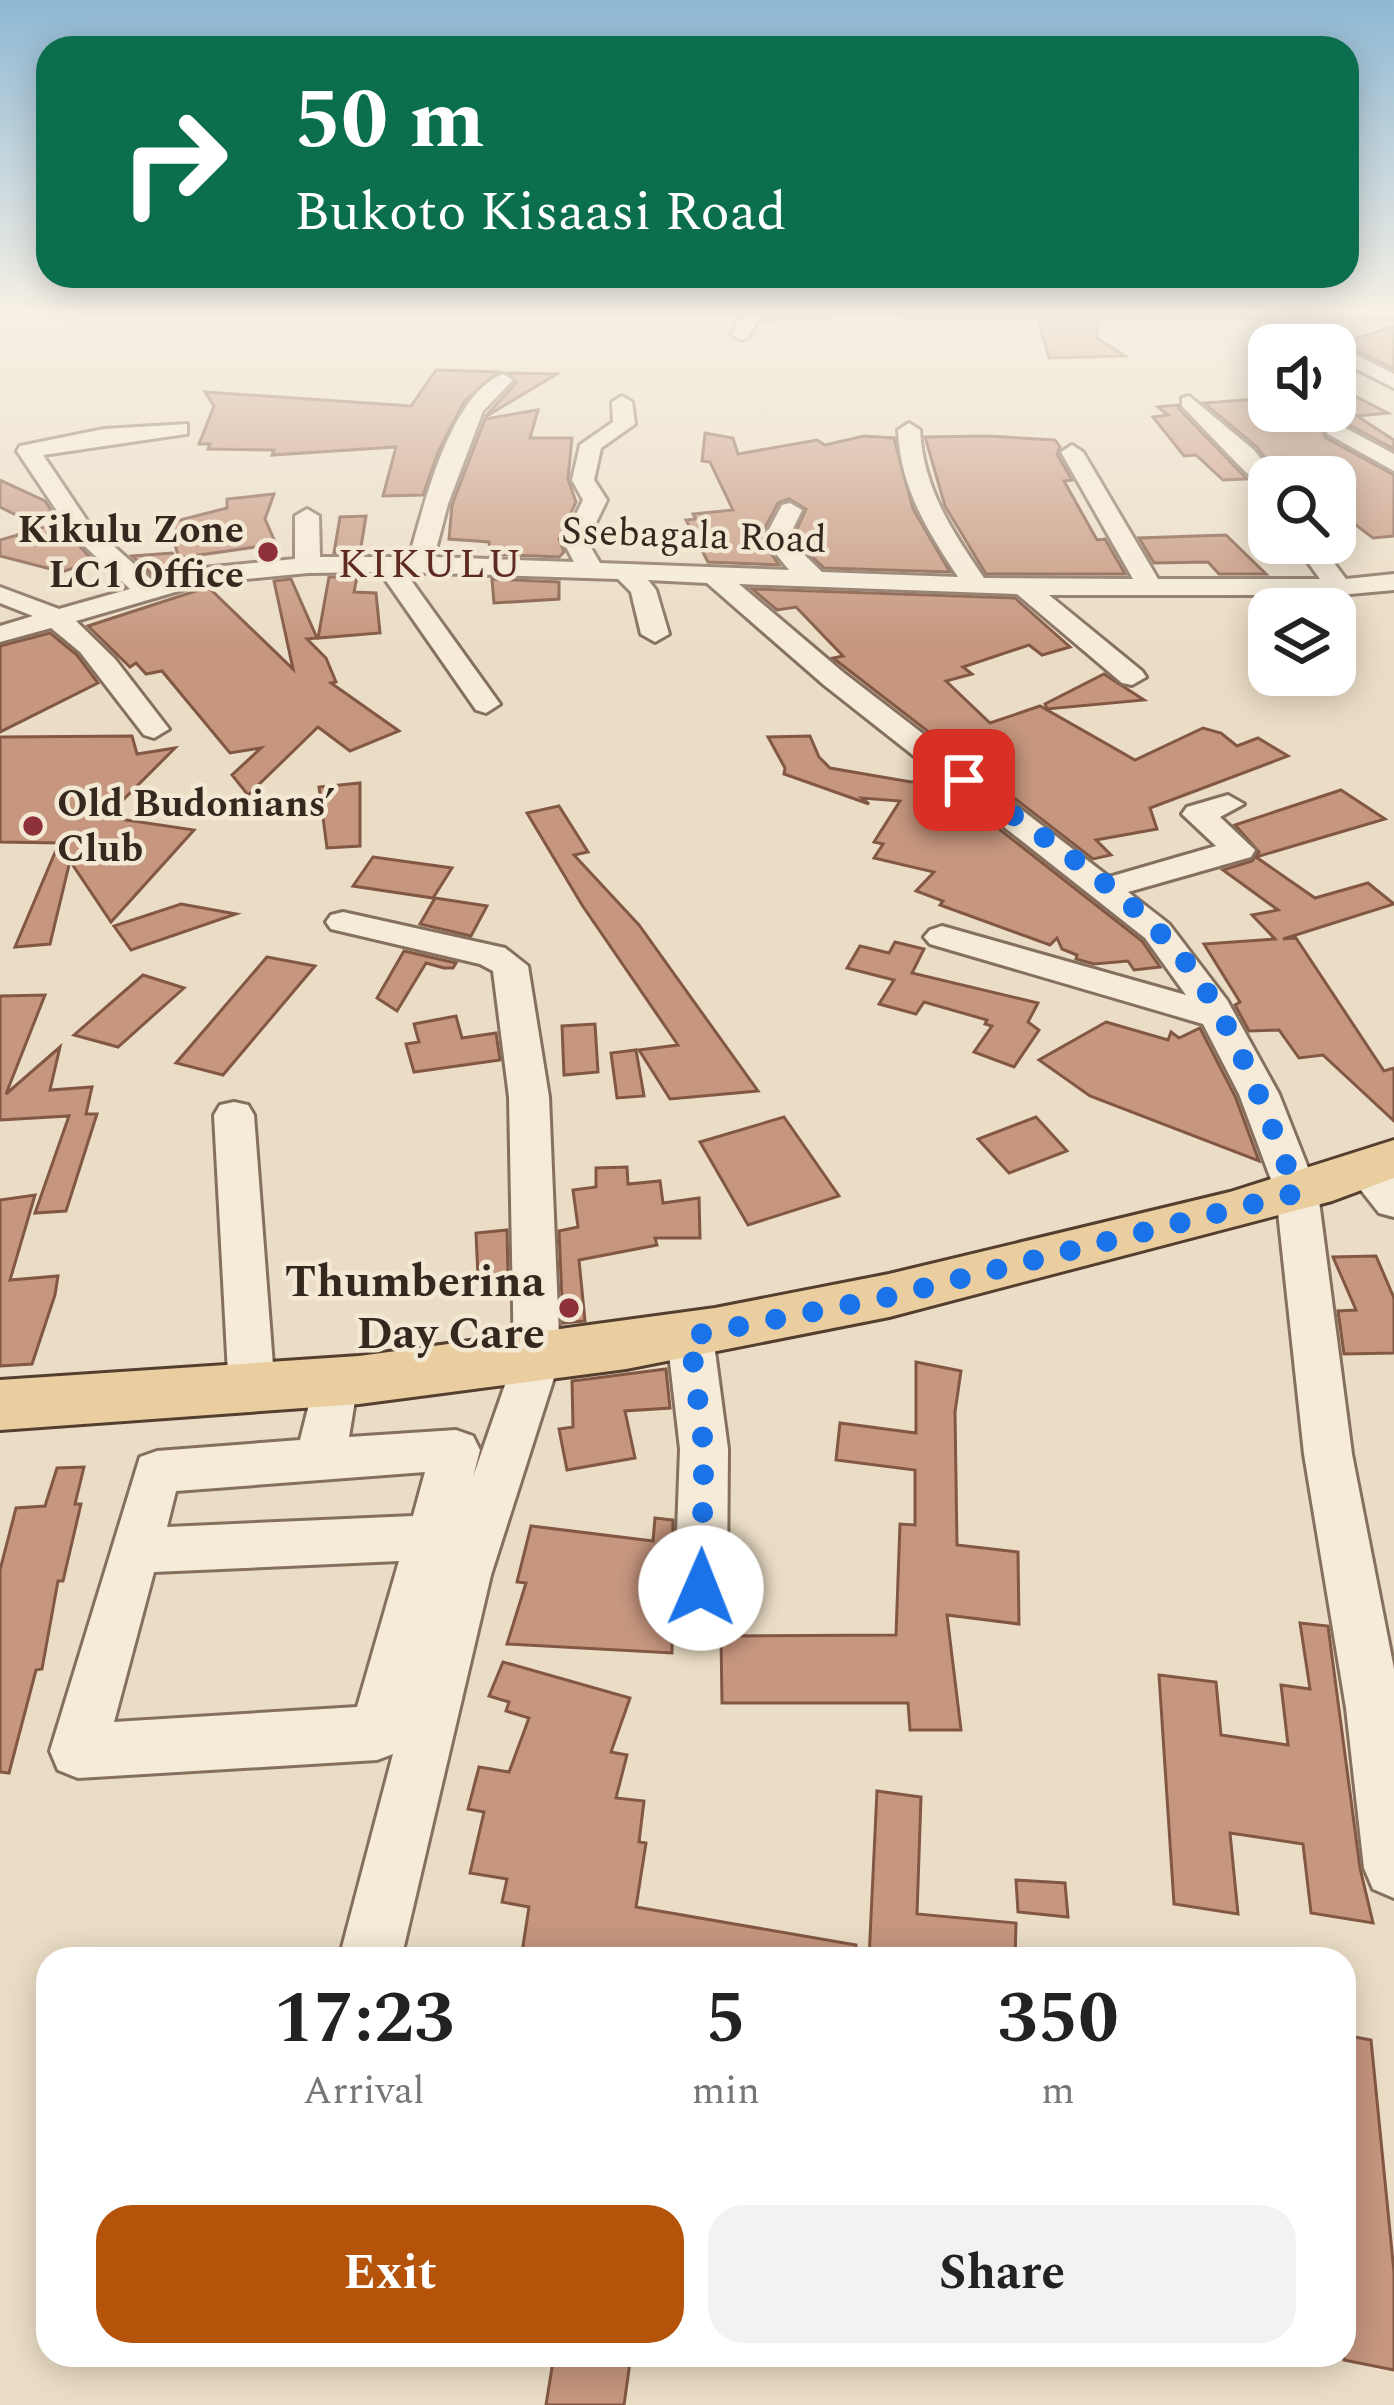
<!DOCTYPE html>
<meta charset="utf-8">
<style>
:root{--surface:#fff;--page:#f2f2f2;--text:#222;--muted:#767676;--accent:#b45309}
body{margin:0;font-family:Spectral,serif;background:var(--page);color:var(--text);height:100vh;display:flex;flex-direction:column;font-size:45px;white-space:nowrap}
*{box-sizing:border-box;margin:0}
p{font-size:39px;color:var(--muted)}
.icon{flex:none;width:66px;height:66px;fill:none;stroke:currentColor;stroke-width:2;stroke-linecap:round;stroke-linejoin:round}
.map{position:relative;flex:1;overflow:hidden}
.side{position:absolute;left:36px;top:1947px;width:1320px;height:420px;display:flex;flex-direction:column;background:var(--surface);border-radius:36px;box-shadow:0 6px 30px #0003}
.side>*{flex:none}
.banner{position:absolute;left:36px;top:36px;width:1323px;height:252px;border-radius:36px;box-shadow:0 6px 30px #0003;background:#0b6e4f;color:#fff;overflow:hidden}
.fabs{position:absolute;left:1248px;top:324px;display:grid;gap:24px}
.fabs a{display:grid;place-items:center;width:108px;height:108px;border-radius:24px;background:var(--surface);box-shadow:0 6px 30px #0003;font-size:60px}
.pin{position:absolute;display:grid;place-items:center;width:102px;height:102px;color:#fff;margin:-51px;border-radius:24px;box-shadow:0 6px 18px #0006}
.me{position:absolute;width:132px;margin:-66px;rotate:1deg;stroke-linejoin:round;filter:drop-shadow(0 0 9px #0008)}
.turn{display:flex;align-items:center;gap:42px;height:252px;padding:0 60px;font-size:54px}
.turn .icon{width:156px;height:156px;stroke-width:2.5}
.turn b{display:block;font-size:84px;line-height:102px}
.eta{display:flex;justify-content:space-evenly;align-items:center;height:204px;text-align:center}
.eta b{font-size:72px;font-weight:700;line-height:84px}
.action{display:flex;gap:24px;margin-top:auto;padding:24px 60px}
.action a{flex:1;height:138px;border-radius:36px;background:var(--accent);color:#fff;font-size:48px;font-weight:700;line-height:138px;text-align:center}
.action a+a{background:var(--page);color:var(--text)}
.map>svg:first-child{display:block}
.building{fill:#c6967e;stroke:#825844;stroke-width:3}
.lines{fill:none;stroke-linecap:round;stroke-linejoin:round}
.minor-casing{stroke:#856f5d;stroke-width:6}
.major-casing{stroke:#533e30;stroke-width:6}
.minor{fill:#f6ebd8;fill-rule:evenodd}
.major{fill:#ebcea0;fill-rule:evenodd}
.route{stroke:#1a73e8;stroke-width:21;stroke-dasharray:0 37.8}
.poi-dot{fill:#8f3139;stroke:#f3e8d4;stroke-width:4.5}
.labels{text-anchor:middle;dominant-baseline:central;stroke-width:9;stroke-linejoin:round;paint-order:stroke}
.far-poi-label{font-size:39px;font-weight:bold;fill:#36281f;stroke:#f3e8d4;text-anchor:end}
.far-street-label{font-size:39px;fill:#36281f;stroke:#f3e8d4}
.far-quarter-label{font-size:42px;letter-spacing:3px;fill:#5f2a22;stroke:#f3e8d4}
.poi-label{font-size:45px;font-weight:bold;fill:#36281f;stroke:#f3e8d4;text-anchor:end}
</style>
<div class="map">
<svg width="1394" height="2405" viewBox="0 0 1394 2405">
<rect width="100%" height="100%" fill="#ebddc5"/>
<!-- building -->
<g class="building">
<polygon points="1099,321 1097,338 1125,356 1049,358 1039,322"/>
<polygon points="1394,326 1394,369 1343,343"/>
<polygon points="436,370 498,372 464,402 438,452 423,495 383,496 396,447 272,455 274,450 208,449 210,444 199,444 214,406 205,392 411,406"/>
<polygon points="509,373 557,374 485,417 516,383"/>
<polygon points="1335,386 1388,413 1357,416 1394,440 1394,449 1338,419 1321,428 1326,438 1394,475 1394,536 1373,538 1335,509 1335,477 1279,477 1257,447 1204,403 1269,398 1269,411 1335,411"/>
<polygon points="1178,405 1179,409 1247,479 1223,480 1196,455 1184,456 1153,417 1168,415 1158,407"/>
<polygon points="538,410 530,438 572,438 568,479 576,502 559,539 564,552 559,557 490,554 489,542 449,539 452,505 485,419"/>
<polygon points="705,433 733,438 738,454 817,440 825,445 864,436 894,438 913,509 950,572 824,568 793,538 806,509 789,499 778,503 760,537 779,565 708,562 686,520 696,519 693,514 733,510 710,462 702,461"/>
<polygon points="987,436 1055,440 1060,447 1057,454 1072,480 1064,481 1097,540 1105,539 1125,574 986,574 945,506 925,437"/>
<polygon points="0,480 45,501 54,515 30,522 0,507"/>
<polygon points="274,494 265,519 276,544 179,558 168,523 227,508 227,499"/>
<polygon points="366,516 360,553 334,553 340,517"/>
<polygon points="59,523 93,561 62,572 0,556 0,540"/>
<polygon points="1226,535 1266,574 1219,574 1208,562 1154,563 1139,538"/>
<polygon points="172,553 187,568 155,577 132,556"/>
<polygon points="329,577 357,577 354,592 376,593 380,633 318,638"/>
<polygon points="291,579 317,638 307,639 326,658 336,682 331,683 399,731 350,751 318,727 248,795 232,775 261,748 230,753 162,671 146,674 136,663 130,667 88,626 208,587 293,669 274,581"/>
<polygon points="492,579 559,582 559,599 494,603"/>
<polygon points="752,589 1015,598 1070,647 1042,655 1029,645 963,667 972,674 946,681 990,723 1040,706 1135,760 1203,728 1221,733 1237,746 1258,738 1288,756 1150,808 1157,829 1096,840 1111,855 1093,859 833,658 843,656 796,607 777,610"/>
<polygon points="50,633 77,655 98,683 0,732 0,646"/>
<polygon points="1104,674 1144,700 1047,709 1045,704"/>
<polygon points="132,736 137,754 175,748 106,817 194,830 111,922 70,861 50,944 15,947 59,843 0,842 0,737"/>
<polygon points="810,736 819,757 830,768 911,782 934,778 1142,941 1160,967 1134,970 1128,961 1094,964 1076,959 1077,955 1062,949 1057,938 1050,945 940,905 943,901 916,891 934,872 874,858 883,844 874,842 900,801 862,798 869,804 784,774 785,768 768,737"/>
<polygon points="360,783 360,846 327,848 319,787"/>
<polygon points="1341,790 1385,819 1256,857 1315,898 1368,883 1394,904 1283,939 1296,938 1384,1071 1394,1068 1394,1121 1323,1055 1299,1058 1279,1030 1249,1031 1235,1005 1240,1002 1204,944 1275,939 1252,915 1278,910 1223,870 1252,861 1259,852 1235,825"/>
<polygon points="559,806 588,852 574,855 639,925 758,1091 670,1099 639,1050 678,1045 582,905 527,813"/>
<polygon points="373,857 452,868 433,898 353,886"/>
<polygon points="435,898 487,906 471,936 420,924"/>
<polygon points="181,904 236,914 131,950 114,926"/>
<polygon points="895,942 924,949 912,973 1038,1003 1028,1022 1039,1030 1014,1067 974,1052 992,1026 985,1024 987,1020 924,1002 916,1014 879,1004 894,980 847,968 860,946 889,953"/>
<polygon points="404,951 456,963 453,968 444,968 426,963 397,1011 377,998"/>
<polygon points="267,957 315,966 223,1075 176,1063"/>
<polygon points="143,975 184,988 118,1047 74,1035"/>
<polygon points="45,995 6,1094 60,1047 50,1090 92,1087 86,1114 97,1114 66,1211 35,1213 69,1116 0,1120 0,996"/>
<polygon points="456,1016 462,1038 496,1033 500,1060 414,1072 406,1044 419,1042 414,1024"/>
<polygon points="1106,1022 1168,1040 1171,1032 1179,1038 1200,1028 1235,1096 1259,1161 1090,1096 1039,1060"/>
<polygon points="595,1024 598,1072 564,1075 562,1026"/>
<polygon points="636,1050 644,1096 617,1098 611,1053"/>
<polygon points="784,1117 839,1196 748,1225 700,1142"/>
<polygon points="1036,1117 1067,1151 1009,1173 978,1139"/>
<polygon points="627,1167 628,1184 660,1181 663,1203 699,1198 700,1238 655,1238 657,1245 579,1260 585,1321 563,1323 559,1231 578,1227 573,1190 596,1187 596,1168"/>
<polygon points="35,1195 10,1280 58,1276 55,1295 32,1364 0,1366 0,1200"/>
<polygon points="507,1230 508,1274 478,1277 476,1233"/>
<polygon points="1376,1256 1394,1298 1394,1353 1344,1354 1338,1311 1356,1310 1333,1257"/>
<polygon points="916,1362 961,1371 955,1412 957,1545 1018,1552 1019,1624 947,1615 961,1730 910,1730 908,1703 722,1703 721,1636 896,1635 900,1524 915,1525 915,1470 836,1460 840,1423 916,1433"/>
<polygon points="666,1369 670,1408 625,1411 635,1458 567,1470 559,1429 573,1427 572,1381"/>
<polygon points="84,1467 75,1504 81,1504 63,1581 58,1581 42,1669 36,1670 9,1773 0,1772 0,1570 16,1508 45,1506 57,1468"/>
<polygon points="655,1518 673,1520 672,1653 507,1644 526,1583 517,1582 531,1526 653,1541"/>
<polygon points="1300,1623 1328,1626 1360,1868 1373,1923 1311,1913 1303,1844 1230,1833 1238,1914 1174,1904 1159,1675 1216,1682 1221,1735 1288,1745 1281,1685 1310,1689"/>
<polygon points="503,1662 630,1698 611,1752 627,1755 616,1798 644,1801 639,1842 646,1843 636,1907 856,1945 855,1959 521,1959 529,1907 502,1902 507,1879 470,1873 484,1812 468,1809 479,1767 509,1772 529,1718 506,1711 509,1702 489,1696"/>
<polygon points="877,1791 921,1797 917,1914 1016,1923 1015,1959 869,1959"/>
<polygon points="1016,1880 1065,1883 1068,1917 1018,1912"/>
<polygon points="1344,2035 1371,2040 1394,2272 1394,2370 1344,2360"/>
<polygon points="554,2355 631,2355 624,2405 546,2405"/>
</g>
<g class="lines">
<!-- minor casing -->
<g class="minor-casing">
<g id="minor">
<polygon points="744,310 834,310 825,316 758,319 748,338 741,340 731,334"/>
<polygon points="895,310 1394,310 1394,318 904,316"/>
<polygon points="1335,344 1394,374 1394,388 1335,358"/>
<path d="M 503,374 L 513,380 L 483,411 L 448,504 L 434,557 L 574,562 L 563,541 L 583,500 L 572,480 L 580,445 L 613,422 L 612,402 L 622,396 L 632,402 L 635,424 L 601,448 L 594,480 L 607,500 L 587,541 L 600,563 L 789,570 L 764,539 L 782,505 L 790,503 L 802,510 L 788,539 L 822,572 L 958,577 C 927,530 900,487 898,430 L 909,423 L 920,430 C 923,488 952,531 984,578 L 1133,579 L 1061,452 L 1072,445 L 1083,452 L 1158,579 L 1320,579 L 1294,543 L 1319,543 L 1346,579 L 1394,574 L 1394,590 L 1339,595 L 1049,595 L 1142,671 L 1146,677 L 1132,685 L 1122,683 L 1017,594 L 739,584 L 844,673 L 1109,877 L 1216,846 L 1182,814 L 1187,807 L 1228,795 L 1244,804 L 1220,817 L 1255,850 L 1251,857 L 1128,892 L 1169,924 L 1227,1000 L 1279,1094 L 1318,1193 L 1352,1454 L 1394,1669 L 1394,1898 L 1373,1889 L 1364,1868 L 1346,1708 L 1304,1454 L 1276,1193 L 1239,1094 L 1203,1024 L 930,944 L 924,937 L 930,930 L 942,926 L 1186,995 L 1145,938 L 824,685 L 707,583 L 648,580 L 656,590 L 669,634 L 655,642 L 641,634 L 631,592 L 618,579 L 405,572 L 500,704 L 486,713 L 476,710 L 380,572 L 308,573 L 206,583 L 76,621 L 115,659 L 169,729 L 154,738 L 144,735 L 80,652 L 51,628 L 0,642 L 0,626 L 33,616 L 0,603 L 0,587 L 59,609 L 130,589 L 73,535 L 17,451 L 20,446 L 104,429 L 187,424 L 187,434 L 179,435 L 43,455 L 90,525 L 154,582 L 204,568 L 295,559 L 295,516 L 307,509 L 319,516 L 320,557 L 409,557 C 424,506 450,394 503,374 Z"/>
<path d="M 1189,396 L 1254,450 L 1275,477 L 1269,477 L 1269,492 C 1259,488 1197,421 1182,406 L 1182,398 Z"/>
<polygon points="1336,423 1394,454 1394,471 1328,434 1325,429"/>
<path d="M 343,912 L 505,948 L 528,966 L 549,1097 L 560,1359 L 491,1575 L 401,1959 L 339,1959 L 393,1754 L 377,1760 L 78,1778 L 58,1770 L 50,1751 L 140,1457 L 157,1451 L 300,1440 L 318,1369 L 335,1363 L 352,1369 L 358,1382 L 349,1437 L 456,1430 L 473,1436 L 480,1450 L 473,1477 L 514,1359 L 509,1097 L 493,971 L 480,964 L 331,929 L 326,922 L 331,915 ZM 425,1472 L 413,1516 L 167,1527 L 176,1491 ZM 399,1561 L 357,1707 L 114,1722 L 154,1572 Z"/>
<polygon points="234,1102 248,1105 254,1115 275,1392 269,1405 252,1411 235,1405 229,1392 214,1115 220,1105"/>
<polygon points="1366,1156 1381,1160 1394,1175 1394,1217 1379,1213 1345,1170 1351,1160"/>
<polygon points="690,1318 706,1323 713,1336 728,1449 727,1588 719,1604 701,1611 683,1604 675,1588 680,1449 667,1336 674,1323"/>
</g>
</g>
<!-- major casing -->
<g class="major-casing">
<polygon id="major" points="1394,1140 1394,1178 1332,1201 889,1317 626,1369 359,1404 0,1430 0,1380 359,1356 715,1308 889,1274 1230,1192"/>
</g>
<!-- minor -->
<use href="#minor" class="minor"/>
<!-- major -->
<use href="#major" class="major"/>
</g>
<!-- sky -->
<linearGradient id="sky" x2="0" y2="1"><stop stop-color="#8eb8d4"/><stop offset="0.48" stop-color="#f6f0e5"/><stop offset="1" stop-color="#f6f0e5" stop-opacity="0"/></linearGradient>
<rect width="1394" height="647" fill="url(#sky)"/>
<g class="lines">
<!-- route -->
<path class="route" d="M 701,1588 L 704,1449 L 690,1336 L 888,1297 L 1297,1193 C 1265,1110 1233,1015 1173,947 C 1115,882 1034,832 964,780"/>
</g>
<!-- markers -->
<g class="poi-dot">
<circle cx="268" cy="552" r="12"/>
<circle cx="33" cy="826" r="12"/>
<circle cx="569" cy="1308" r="12"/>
</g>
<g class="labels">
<!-- far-poi labels -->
<g class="far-poi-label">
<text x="244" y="530">Kikulu Zone<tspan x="244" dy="45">LC1 Office</tspan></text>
<text x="57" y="804" text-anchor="start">Old Budonians’<tspan x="57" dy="45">Club</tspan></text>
</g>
<!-- far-street labels -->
<g class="far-street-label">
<text transform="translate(694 536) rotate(2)">Ssebagala Road</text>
</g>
<!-- far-quarter labels -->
<g class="far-quarter-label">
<text x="431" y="564">KIKULU</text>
</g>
<!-- poi labels -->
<g class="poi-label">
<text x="545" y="1282">Thumberina<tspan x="545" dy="52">Day Care</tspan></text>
</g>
</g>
</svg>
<div class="fabs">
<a><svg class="icon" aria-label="sound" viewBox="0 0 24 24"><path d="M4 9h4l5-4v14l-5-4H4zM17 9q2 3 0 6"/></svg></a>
<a><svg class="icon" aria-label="search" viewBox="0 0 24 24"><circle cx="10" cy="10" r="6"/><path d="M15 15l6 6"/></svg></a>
<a><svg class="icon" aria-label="layers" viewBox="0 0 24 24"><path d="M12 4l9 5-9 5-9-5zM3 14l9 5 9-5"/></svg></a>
</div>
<div class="pin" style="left:964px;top:780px;background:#d93025"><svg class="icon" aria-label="arrive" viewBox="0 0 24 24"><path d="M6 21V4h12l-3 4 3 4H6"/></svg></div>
<svg class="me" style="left:701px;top:1588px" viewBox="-20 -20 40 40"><circle r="19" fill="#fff"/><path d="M0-13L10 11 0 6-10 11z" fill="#1a73e8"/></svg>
<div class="banner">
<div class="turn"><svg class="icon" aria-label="right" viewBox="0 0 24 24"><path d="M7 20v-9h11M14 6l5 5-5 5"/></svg><div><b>50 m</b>Bukoto Kisaasi Road</div></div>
</div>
<section class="side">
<div class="eta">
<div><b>17:23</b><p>Arrival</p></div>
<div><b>5</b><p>min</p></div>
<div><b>350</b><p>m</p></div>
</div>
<div class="action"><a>Exit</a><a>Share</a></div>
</section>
</div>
